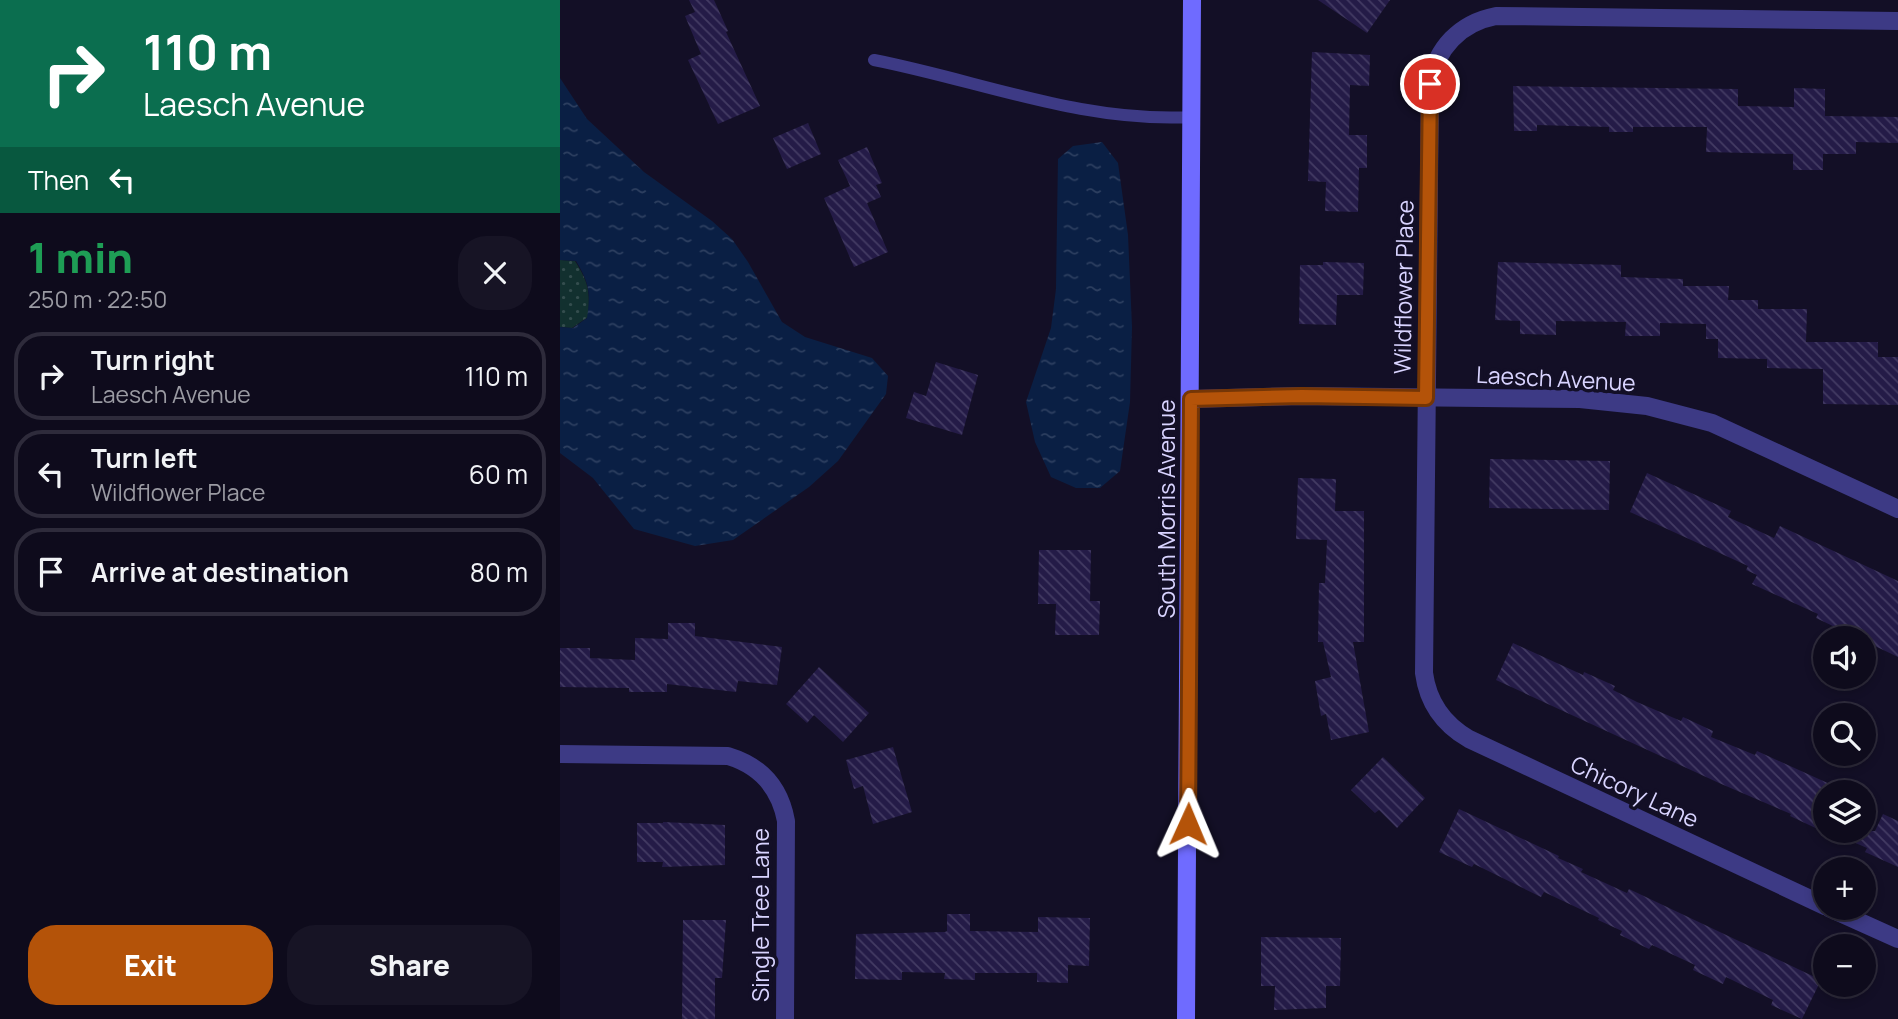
<!DOCTYPE html>
<meta charset="utf-8">
<style>
:root{--surface:#0e0b1c;--page:#171425;--text:#f1f3f6;--muted:#9b9ba3;--line:#2e2b3b;--accent:#b45309}
body{margin:0;font-family:Manrope,sans-serif;background:var(--page);color:var(--text);height:100vh;display:flex;flex-direction:column;font-size:26px;white-space:nowrap}
*{box-sizing:border-box;margin:0}
p{font-size:23px;color:var(--muted)}
.icon{flex:none;width:38px;height:38px;fill:none;stroke:currentColor;stroke-width:2;stroke-linecap:round;stroke-linejoin:round}
.map{position:relative;flex:1;overflow:hidden}
.sheet{display:flex;flex-direction:column;background:var(--surface);width:560px}
.sheet>*{flex:none}
.hud{background:#0b6e4f;color:#fff;overflow:hidden}
.buttons{position:absolute;left:1253px;top:626px;display:grid;gap:14px}
.buttons a{display:grid;place-items:center;width:63px;height:63px;border-radius:50%;background:var(--surface);box-shadow:0 4px 10px #0003,0 0 0 2px var(--line);font-size:35px}
.pin{position:absolute;display:grid;place-items:center;width:60px;height:60px;color:#fff;margin:-30px;border:4px solid #fff;border-radius:50%;box-shadow:0 2px 7px #0007}
.me{position:absolute;width:77px;margin:-38px;rotate:1deg;stroke-linejoin:round;filter:drop-shadow(0 0 5px #0008)}
.turn{display:flex;align-items:center;gap:24px;height:147px;padding:0 28px;font-size:32px}
.turn .icon{width:91px;height:91px;stroke-width:2.5}
.turn b{display:block;font-size:49px;line-height:60px}
.then{display:flex;align-items:center;height:66px;padding:0 28px;background:#0003;gap:14px;font-size:26px}
.round{display:grid;place-items:center;flex:none;width:74px;height:74px;border-radius:28px;background:var(--page)}
.summary{display:flex;align-items:center;justify-content:space-between;height:119px;padding:0 28px}
h1{font-size:42px;font-weight:800;line-height:52px;color:#1e9e55}
.action{display:flex;gap:14px;margin-top:auto;padding:14px 28px}
.action a{flex:1;height:80px;border-radius:28px;background:var(--accent);color:#fff;font-size:28px;font-weight:800;line-height:80px;text-align:center}
.action a+a{background:var(--page);color:var(--text)}
ul{padding:0;list-style:none}
li{display:flex;align-items:center;gap:21px;height:88px;margin:0 14px 10px;padding:0 14px;border:4px solid var(--line);border-radius:28px}
li div{flex:1}
li b{display:block;font-size:26px}
li em{font-style:normal}
main{display:flex;flex:1;min-height:0}
.map>svg:first-child{display:block}
.grass{fill:url(#grass-dots)}
.water{fill:url(#water-ripples)}
.building{fill:url(#building-back-hatch)}
.lines{fill:none;stroke-linecap:round;stroke-linejoin:round}
.lane{stroke:#3d3a85;stroke-width:12}
.street{stroke:#3d3a85;stroke-width:18}
.secondary{stroke:#6f6bff;stroke-width:18}
.route-casing{stroke:#753606;stroke-width:18}
.route{stroke:#b45309;stroke-width:12}
.labels{text-anchor:middle;dominant-baseline:central;stroke-width:7;stroke-linejoin:round;paint-order:stroke}
.street-label{font-size:23px;fill:#d9d4ff;stroke:#130f26}
</style>
<main>
<section class="sheet">
<div class="hud">
<div class="turn"><svg class="icon" aria-label="right" viewBox="0 0 24 24"><path d="M7 20v-9h11M14 6l5 5-5 5"/></svg><div><b>110 m</b>Laesch Avenue</div></div>
<div class="then">Then<svg class="icon" aria-label="left" viewBox="0 0 24 24"><path d="M17 20v-9H6M10 6l-5 5 5 5"/></svg></div>
</div>
<div class="summary"><div><h1>1 min</h1><p>250 m · 22:50</p></div><a class="round"><svg class="icon" aria-label="close" viewBox="0 0 24 24"><path d="M6 6l12 12M18 6L6 18"/></svg></a></div>
<ul>
<li><svg class="icon" aria-label="right" viewBox="0 0 24 24"><path d="M7 20v-9h11M14 6l5 5-5 5"/></svg><div><b>Turn right</b><p>Laesch Avenue</p></div><em>110 m</em></li>
<li><svg class="icon" aria-label="left" viewBox="0 0 24 24"><path d="M17 20v-9H6M10 6l-5 5 5 5"/></svg><div><b>Turn left</b><p>Wildflower Place</p></div><em>60 m</em></li>
<li><svg class="icon" aria-label="arrive" viewBox="0 0 24 24"><path d="M6 21V4h12l-3 4 3 4H6"/></svg><div><b>Arrive at destination</b></div><em>80 m</em></li>
</ul>
<div class="action"><a>Exit</a><a>Share</a></div>
</section>
<div class="map">
<svg width="1338" height="1019" viewBox="0 0 1338 1019">
<defs>
<pattern id="grass-dots" width="8" height="8" patternUnits="userSpaceOnUse" patternTransform="scale(1.75)"><rect width="8" height="8" fill="#12302f"/><path d="M2 2h.1M6 6h.1" fill="none" stroke="#344d4e" stroke-width="1.8" stroke-linecap="round"/></pattern>
<pattern id="water-ripples" width="26" height="14" patternUnits="userSpaceOnUse" patternTransform="scale(1.75)"><rect width="26" height="14" fill="#0a1f44"/><path d="M2 4q2-2 4 0t4 0M15 11q2-2 4 0t4 0" fill="none" stroke="#2d3f60"/></pattern>
<pattern id="building-back-hatch" width="6" height="6" patternUnits="userSpaceOnUse" patternTransform="scale(1.75)"><rect width="6" height="6" fill="#241b47"/><path d="M-1 5l2 2M0 0l6 6M5-1l2 2" fill="none" stroke="#433b63"/></pattern>
</defs>
<rect width="100%" height="100%" fill="#130f26"/>
<!-- grass -->
<path class="grass" d="M 0,260 L 15,261 C 29,283 30,292 28,317 L 12,328 L 0,327 Z"/>
<!-- water -->
<g class="water">
<path d="M 0,78 L 27,119 L 84,172 L 152,221 L 172,239 L 188,262 L 222,322 L 245,337 L 312,358 L 328,376 L 326,394 L 278,461 L 249,487 L 173,540 L 135,546 L 74,529 L 33,478 L 0,453 L 0,327 L 13,328 L 27,318 C 31,292 29,283 16,261 L 0,260 Z"/>
<polygon points="542,142 558,163 568,235 572,327 570,402 560,471 540,488 516,488 491,477 475,442 466,402 491,328 496,289 498,159 513,146"/>
</g>
<!-- building -->
<g class="building">
<polygon points="129,0 154,0 168,31 166,32 200,106 158,124 128,60 141,54 125,16 135,12"/>
<polygon points="758,0 830,0 807,33"/>
<polygon points="752,52 810,55 809,86 790,85 789,135 807,135 807,168 799,168 798,212 765,211 766,182 748,181"/>
<polygon points="953,86 1178,89 1178,106 1234,107 1234,88 1265,89 1265,116 1338,117 1338,143 1296,142 1296,154 1263,154 1263,170 1233,170 1233,154 1146,152 1147,127 1073,127 1073,132 1049,132 1049,127 977,125 977,131 954,131"/>
<polygon points="248,123 261,154 227,169 213,138"/>
<polygon points="307,147 322,183 316,185 321,197 307,203 328,252 294,267 264,198 290,186 278,160"/>
<polygon points="763,262 804,263 803,295 777,295 776,325 739,324 740,265 763,265"/>
<polygon points="938,262 1061,265 1061,277 1123,279 1123,286 1169,286 1168,300 1198,300 1198,309 1247,309 1246,342 1318,342 1318,357 1338,357 1338,405 1263,404 1263,369 1207,368 1207,359 1158,358 1158,339 1146,339 1146,324 1100,323 1100,336 1065,336 1066,322 996,321 996,335 960,334 960,321 935,320"/>
<polygon points="376,362 418,375 402,435 346,418 354,392 366,396"/>
<polygon points="930,459 1050,461 1049,510 929,508"/>
<polygon points="1087,473 1171,511 1168,517 1214,538 1220,526 1338,581 1338,657 1256,618 1258,614 1192,584 1197,575 1186,570 1188,566 1070,512"/>
<polygon points="738,478 776,479 775,511 804,511 804,642 793,642 809,732 771,740 766,714 761,716 755,681 771,677 763,642 758,642 759,583 765,583 767,540 736,539"/>
<polygon points="479,550 531,550 530,601 540,601 539,635 495,635 496,604 478,604"/>
<polygon points="108,623 135,623 135,636 222,647 217,685 178,681 176,692 107,684 107,692 69,692 69,688 0,687 0,648 30,648 30,658 75,660 75,638 108,639"/>
<polygon points="953,643 1023,675 1024,672 1055,686 1053,690 1077,702 1121,721 1123,717 1153,731 1151,737 1195,755 1197,751 1283,790 1282,793 1265,793 1264,832 1230,816 1231,814 1159,783 936,680"/>
<polygon points="259,667 309,713 283,742 254,715 247,723 226,704"/>
<polygon points="333,747 352,812 313,824 303,786 294,789 286,760"/>
<polygon points="823,757 865,798 837,828 819,810 815,813 791,790"/>
<polygon points="899,809 999,856 998,858 1023,869 1021,872 1067,893 1069,889 1261,980 1242,1019 1211,1005 1213,1000 1166,977 1163,984 1133,970 1135,965 1092,945 1089,949 1060,935 1062,931 1038,920 1039,918 984,892 981,897 914,864 912,867 879,852"/>
<polygon points="1323,814 1338,821 1338,867 1305,852 1307,848 1268,831 1315,831"/>
<polygon points="103,822 165,825 165,865 102,867 103,862 77,862 77,823 103,823"/>
<polygon points="387,914 410,914 410,931 478,932 478,917 530,918 529,966 508,965 508,983 477,982 477,973 415,973 415,980 384,979 385,973 342,972 342,980 295,979 296,934 385,932 387,931"/>
<polygon points="123,920 166,920 162,978 155,978 155,1019 122,1019"/>
<polygon points="701,937 781,938 780,986 766,986 766,1008 714,1010 715,986 701,986"/>
</g>
<g class="lines">
<!-- lane -->
<path class="lane" d="M 314,60 C 421,81 522,123 632,117"/>
<!-- street -->
<g class="street">
<polyline points="631,399 742,396 1020,399 1087,406 1152,423 1338,509"/>
<path d="M 0,754 L 168,756 C 201,766 220,788 226,821 L 225,1019"/>
<path d="M 1265,906 L 909,739 C 883,724 868,703 864,673 L 870,84 C 876,48 900,23 936,16 L 1338,21"/>
<polyline points="1269,908 1338,939"/>
</g>
<!-- secondary -->
<polyline class="secondary" points="626,1019 632,0"/>
</g>
<g class="lines">
<!-- route casing -->
<g class="route-casing">
<polyline id="route" points="628,824 631,399 742,396 866,398 870,84"/>
</g>
<!-- route -->
<use href="#route" class="route"/>
</g>
<g class="labels">
<!-- street labels -->
<g class="street-label">
<text transform="translate(843 287) rotate(-89)">Wildflower Place</text>
<text transform="translate(996 378) rotate(3)">Laesch Avenue</text>
<text transform="translate(606 509) rotate(-90)">South Morris Avenue</text>
<text transform="translate(1075 791) rotate(25)">Chicory Lane</text>
<text transform="translate(200 915) rotate(-90)">Single Tree Lane</text>
</g>
</g>
</svg>
<div class="buttons">
<a><svg class="icon" aria-label="sound" viewBox="0 0 24 24"><path d="M4 9h4l5-4v14l-5-4H4zM17 9q2 3 0 6"/></svg></a>
<a><svg class="icon" aria-label="search" viewBox="0 0 24 24"><circle cx="10" cy="10" r="6"/><path d="M15 15l6 6"/></svg></a>
<a><svg class="icon" aria-label="layers" viewBox="0 0 24 24"><path d="M12 4l9 5-9 5-9-5zM3 14l9 5 9-5"/></svg></a>
<a>+</a>
<a>−</a>
</div>
<div class="pin" style="left:870px;top:84px;background:#d93025"><svg class="icon" aria-label="arrive" viewBox="0 0 24 24"><path d="M6 21V4h12l-3 4 3 4H6"/></svg></div>
<svg class="me" style="left:628px;top:824px" viewBox="-20 -20 40 40"><path d="M0-17L14 15 0 8-14 15z" fill="#b45309" stroke="#fff" stroke-width="4"/></svg>
</div>
</main>
